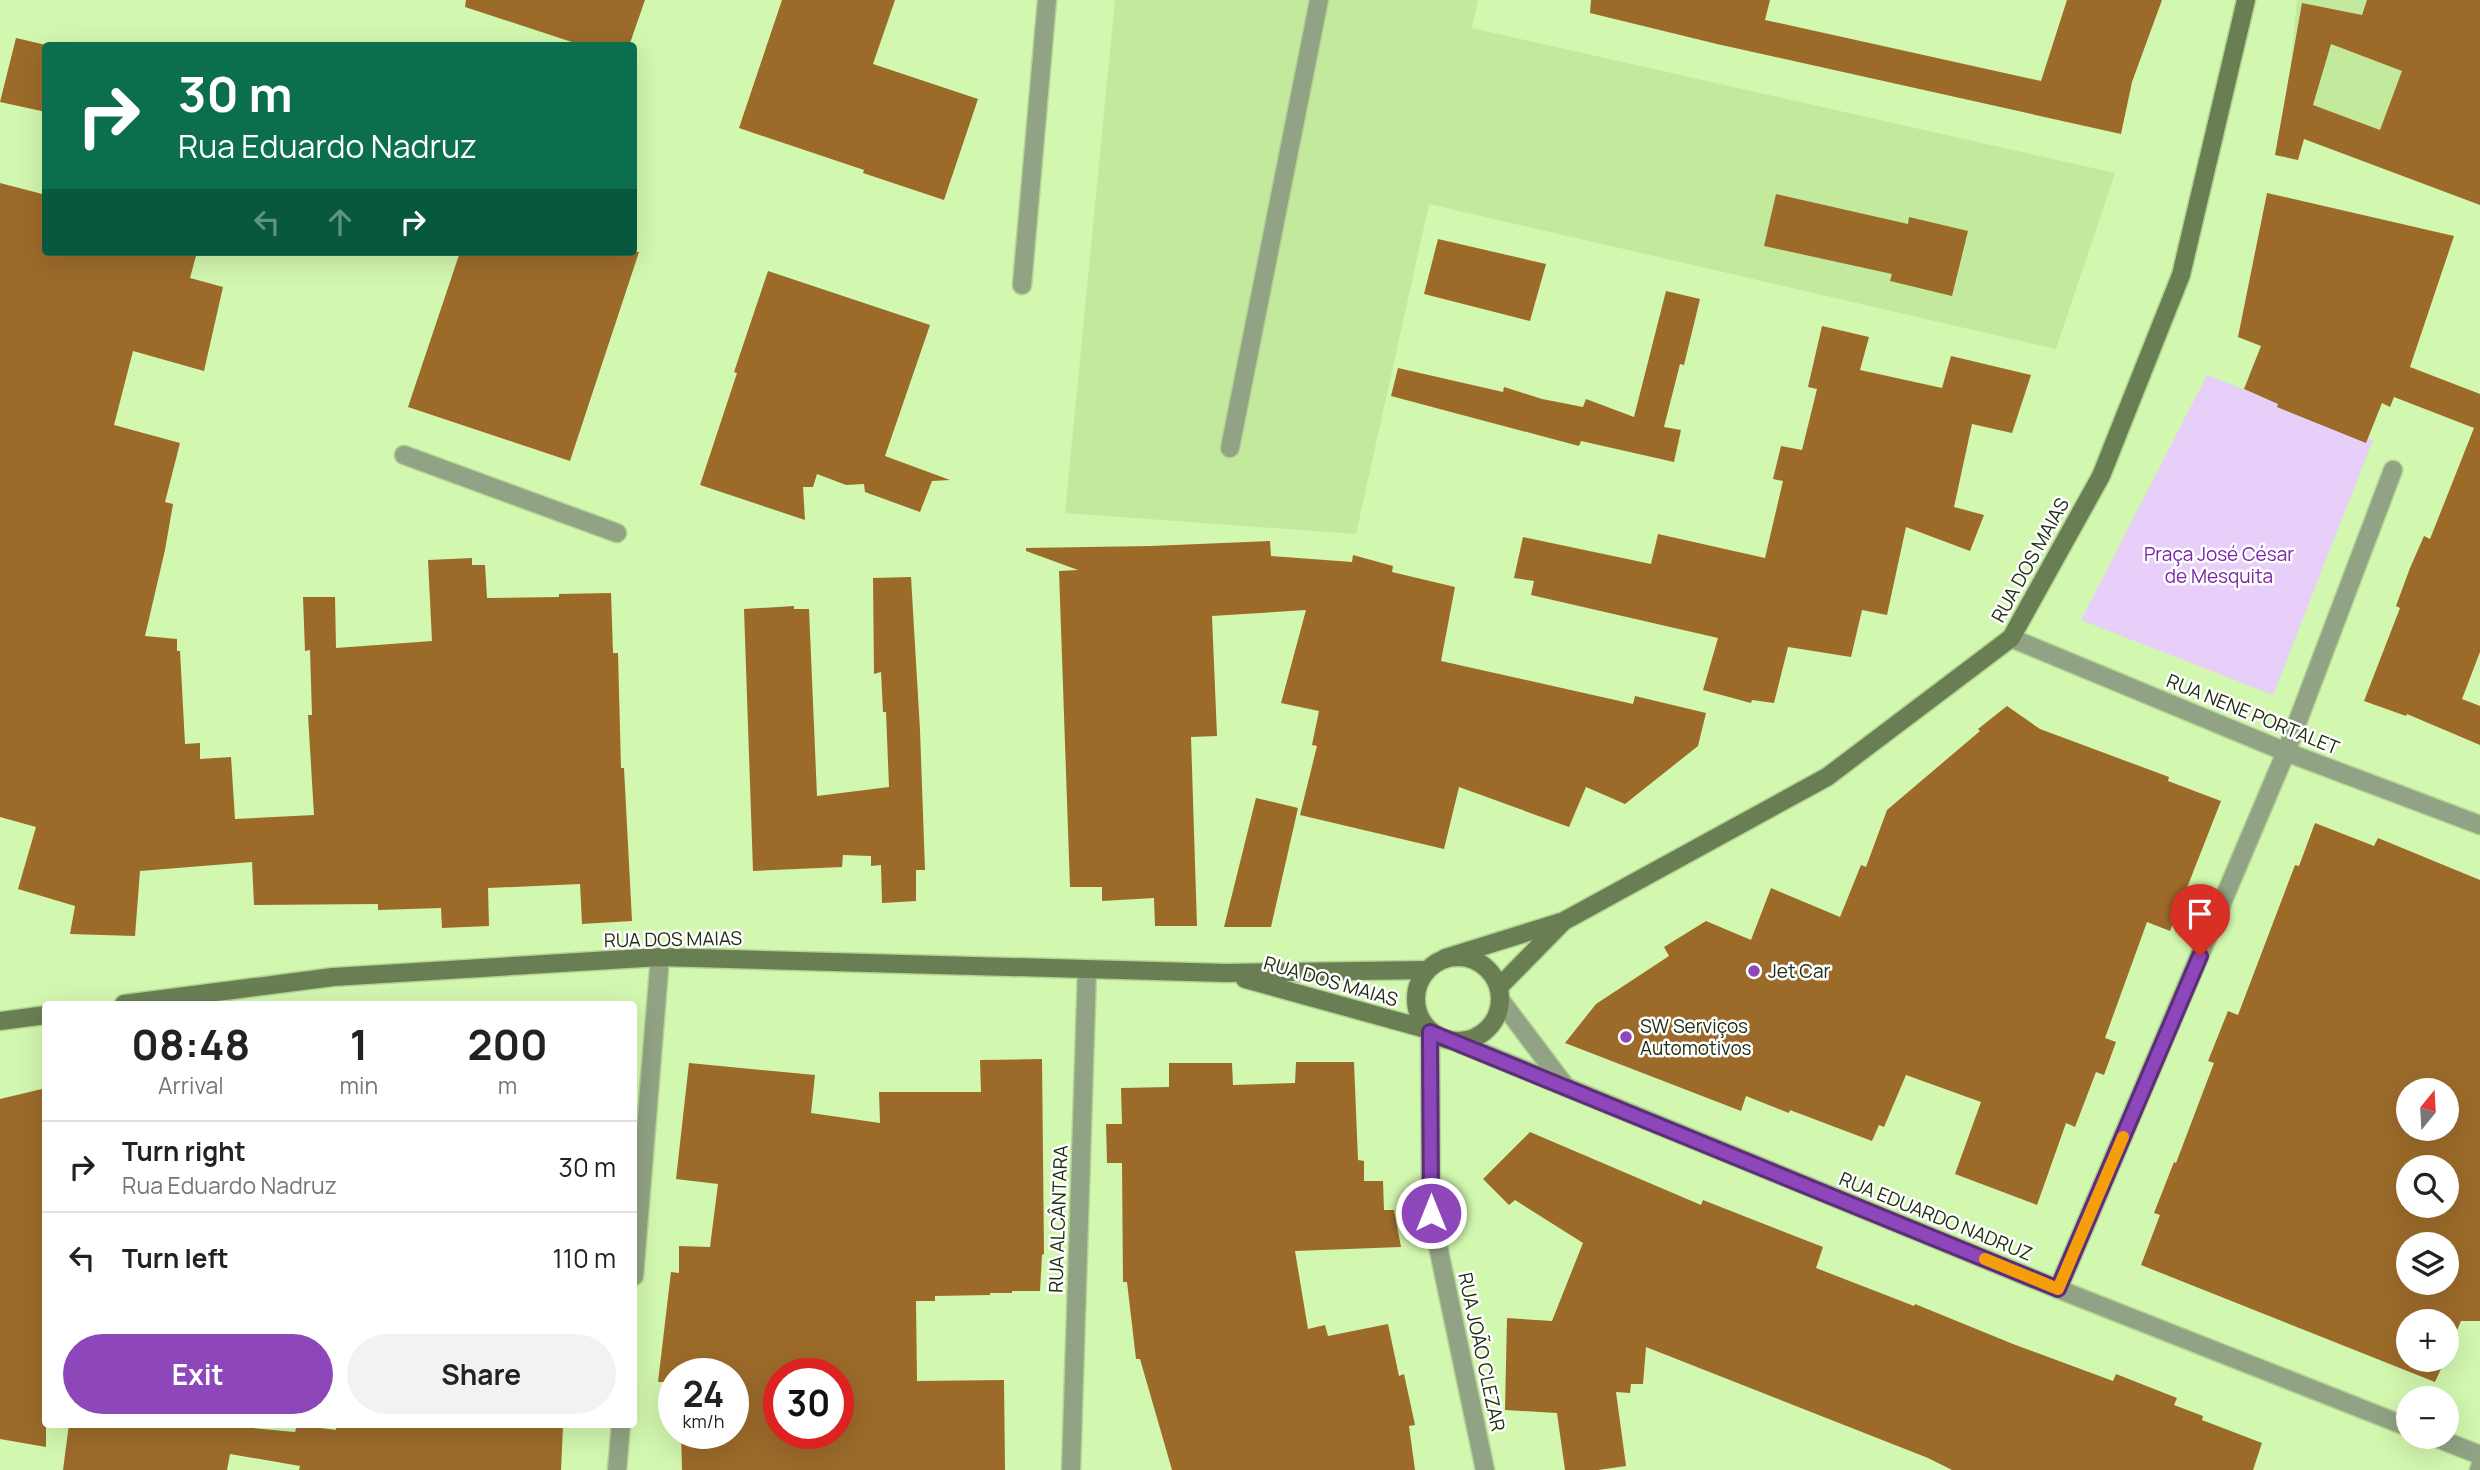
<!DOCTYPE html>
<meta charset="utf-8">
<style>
:root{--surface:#fff;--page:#f2f2f2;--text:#222;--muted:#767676;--line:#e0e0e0;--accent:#8e47ba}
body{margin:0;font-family:Manrope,sans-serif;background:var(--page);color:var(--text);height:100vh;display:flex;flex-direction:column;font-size:26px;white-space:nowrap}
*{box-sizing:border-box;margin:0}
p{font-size:23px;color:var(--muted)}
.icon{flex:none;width:38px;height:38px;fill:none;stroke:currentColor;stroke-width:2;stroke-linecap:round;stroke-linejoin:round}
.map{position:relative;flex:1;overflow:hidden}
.side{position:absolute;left:42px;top:1001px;width:595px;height:427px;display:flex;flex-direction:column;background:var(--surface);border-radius:7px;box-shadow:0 7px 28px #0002}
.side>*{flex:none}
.top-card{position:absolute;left:42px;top:42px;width:595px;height:214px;border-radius:7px;box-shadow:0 7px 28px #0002;background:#0b6e4f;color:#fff;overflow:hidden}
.needle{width:46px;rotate:18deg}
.controls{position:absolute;left:2396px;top:1078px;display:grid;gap:14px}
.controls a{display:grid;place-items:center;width:63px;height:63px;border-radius:50%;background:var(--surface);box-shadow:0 7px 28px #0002;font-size:35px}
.speed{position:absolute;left:658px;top:1358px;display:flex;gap:14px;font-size:35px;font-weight:700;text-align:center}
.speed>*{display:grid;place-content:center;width:91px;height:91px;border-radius:50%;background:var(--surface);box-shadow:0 7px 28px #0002;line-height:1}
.speed small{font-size:18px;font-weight:400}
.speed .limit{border:10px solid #d22;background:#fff;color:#111}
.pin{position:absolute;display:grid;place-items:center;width:60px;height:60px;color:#fff;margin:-72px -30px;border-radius:50% 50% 50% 0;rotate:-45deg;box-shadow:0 0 7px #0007}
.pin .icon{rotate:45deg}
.me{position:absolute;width:77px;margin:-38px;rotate:0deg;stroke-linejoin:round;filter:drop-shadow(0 0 5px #0008)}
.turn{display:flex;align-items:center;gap:24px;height:147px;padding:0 21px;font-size:32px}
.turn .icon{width:91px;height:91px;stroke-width:2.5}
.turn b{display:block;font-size:49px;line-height:60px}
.lanes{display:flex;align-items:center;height:66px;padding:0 21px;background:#0003;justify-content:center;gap:35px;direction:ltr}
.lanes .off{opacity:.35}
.eta{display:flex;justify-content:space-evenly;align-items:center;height:119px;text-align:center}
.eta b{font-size:42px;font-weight:700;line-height:49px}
.button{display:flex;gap:14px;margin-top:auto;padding:14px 21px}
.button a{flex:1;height:80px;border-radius:42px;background:var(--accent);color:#fff;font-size:28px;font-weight:700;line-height:80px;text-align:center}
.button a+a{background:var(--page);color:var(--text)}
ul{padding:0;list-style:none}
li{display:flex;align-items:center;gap:21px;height:91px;padding:0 21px;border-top:2px solid var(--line)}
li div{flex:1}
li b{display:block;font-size:26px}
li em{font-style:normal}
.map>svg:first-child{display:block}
.built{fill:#c3ea9c}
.green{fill:#e7cff9}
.building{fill:#9c6b2a;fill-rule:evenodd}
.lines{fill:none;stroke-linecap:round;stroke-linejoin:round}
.service-casing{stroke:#b2d392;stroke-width:21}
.minor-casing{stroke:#b2d392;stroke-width:21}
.tertiary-casing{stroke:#b2d392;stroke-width:21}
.secondary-casing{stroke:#b2d392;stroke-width:21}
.service{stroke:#92a284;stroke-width:18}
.minor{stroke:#92a284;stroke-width:18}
.tertiary{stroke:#92a284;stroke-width:18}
.secondary{stroke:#697f53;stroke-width:18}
.route-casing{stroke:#5c2e79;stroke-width:18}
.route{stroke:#8e47ba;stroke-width:12}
.slow{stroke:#f59e0b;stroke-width:12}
.poi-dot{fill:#8e47ba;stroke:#fff;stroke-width:2.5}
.labels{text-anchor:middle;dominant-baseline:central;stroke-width:5;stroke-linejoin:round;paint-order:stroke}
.park-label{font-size:19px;fill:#7923a7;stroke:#fff}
.street-label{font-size:19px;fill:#212e12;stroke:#fff}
.poi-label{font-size:19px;fill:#212e12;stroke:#fff;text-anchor:start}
</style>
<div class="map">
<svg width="2480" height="1470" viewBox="0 0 2480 1470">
<rect width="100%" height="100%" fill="#d2f7ae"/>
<!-- built -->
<g class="built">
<polygon points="1115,0 1478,0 1472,28 2115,173 2056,349 1429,204 1356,534 1065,513"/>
<polygon points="2297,0 2480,0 2480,169 2288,98"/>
</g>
<!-- green -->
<polygon class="green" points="2207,375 2373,440 2273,695 2081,620"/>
<!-- building -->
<g class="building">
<polygon points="466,0 645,0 629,46 584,46 465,7"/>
<polygon points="782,0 895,0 873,64 978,99 944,200 863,173 864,170 739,128"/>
<polygon points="1591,0 1770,0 1765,20 2041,81 2067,0 2162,0 2132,82 2121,134 1717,44 1590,13"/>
<path d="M 2367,0 L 2480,0 L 2480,205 L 2304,139 L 2298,160 L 2275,155 L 2302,3 L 2362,15 ZM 2331,44 L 2402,71 L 2380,130 L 2313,105 Z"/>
<polygon points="16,38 46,45 46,112 0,102"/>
<polygon points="0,183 46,195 46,252 197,252 190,278 223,287 204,371 133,351 114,425 180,443 165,502 173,504 165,550 145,636 177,639 177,651 180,651 185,744 200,743 200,759 231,757 235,819 314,815 308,715 312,715 310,650 305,651 303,597 335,597 336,648 432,641 428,560 472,558 472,565 485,565 487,598 559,597 559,594 611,593 613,653 618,653 621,768 624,768 632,921 582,924 580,884 488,888 489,926 442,928 441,908 378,910 378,904 254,905 252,862 140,871 135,936 70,934 75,906 18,889 36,827 0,817"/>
<polygon points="2267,193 2454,236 2410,367 2480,394 2480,652 2462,699 2480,706 2480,745 2407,714 2406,716 2364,701 2400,608 2396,606 2410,568 2424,536 2430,539 2474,428 2394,397 2390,407 2382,403 2366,443 2277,407 2278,404 2244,389 2261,346 2238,337"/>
<polygon points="1776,194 1908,224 1909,217 1968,231 1952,296 1890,281 1892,274 1764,246"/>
<polygon points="1438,239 1546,264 1530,321 1424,294"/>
<polygon points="460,252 639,252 570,461 408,407"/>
<polygon points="768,271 930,325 885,456 950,480 932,481 920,512 865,492 864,484 846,485 817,474 813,487 803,487 805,520 700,485 737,373 734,372"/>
<polygon points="1666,291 1700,299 1684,365 1680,364 1664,427 1681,430 1674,462 1581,441 1579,446 1391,396 1398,368 1503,392 1504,387 1542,399 1583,407 1586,399 1634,417"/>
<polygon points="1822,326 1869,337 1860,370 1942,388 1951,356 2031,375 2012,433 1972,424 1954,507 1984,515 1970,551 1906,527 1887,615 1862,610 1851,657 1788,647 1774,703 1752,700 1751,703 1703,690 1718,638 1531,595 1534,581 1514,578 1523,537 1651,564 1658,534 1765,558 1783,481 1773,479 1781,446 1802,450 1817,389 1808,387"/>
<polygon points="1270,541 1271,556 1352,562 1353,555 1393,566 1392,572 1455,587 1441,661 1633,704 1635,696 1706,713 1698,746 1625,804 1586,787 1569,827 1459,787 1444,849 1300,815 1317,746 1312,745 1319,711 1281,703 1306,610 1212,616 1217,736 1191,737 1197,926 1155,926 1154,898 1102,901 1102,887 1070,887 1059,571 1078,570 1026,551 1026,548 1151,546"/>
<polygon points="911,577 920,730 925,870 916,870 916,901 882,903 881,865 871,866 871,856 843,855 842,867 753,871 744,609 794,606 794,609 809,609 817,796 889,787 886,712 883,712 881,672 874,674 873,578"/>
<polygon points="2007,706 2040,729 2169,777 2168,781 2221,801 2170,931 2147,922 2105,1038 2116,1042 2104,1075 2096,1072 2075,1127 2066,1123 2037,1205 1955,1174 1981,1102 1906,1075 1884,1127 1879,1125 1872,1141 1790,1110 1789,1113 1746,1096 1741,1111 1565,1043 1596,1004 1669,956 1664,947 1706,921 1751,940 1771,888 1840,917 1861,865 1866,867 1887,810 1980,731 1978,729"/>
<polygon points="1256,798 1298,808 1271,927 1224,927"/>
<path d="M 2315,823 L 2374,846 L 2378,838 L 2480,880 L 2480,1321 L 2461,1321 L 2446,1356 L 2446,1321 L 2408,1321 L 2408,1360 L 2445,1360 L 2435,1382 L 2141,1265 L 2160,1215 L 2154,1213 L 2174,1162 L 2176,1163 L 2214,1063 L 2208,1061 L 2228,1011 L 2238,1015 L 2295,865 L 2299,866 ZM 2408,1090 L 2446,1090 L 2446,1129 L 2408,1129 ZM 2408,1167 L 2446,1167 L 2446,1206 L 2408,1206 ZM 2408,1244 L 2446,1244 L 2446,1283 L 2408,1283 Z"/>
<path d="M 1042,1059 L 1044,1254 L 1042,1255 L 1040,1291 L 1012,1291 L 1012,1293 L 990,1293 L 990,1295 L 935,1296 L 935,1301 L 916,1301 L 917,1381 L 1004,1380 L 1005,1470 L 682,1470 L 681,1433 L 733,1433 L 733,1374 L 674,1374 L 674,1382 L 658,1382 L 671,1272 L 679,1273 L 679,1246 L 710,1247 L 718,1184 L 676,1179 L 689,1063 L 815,1075 L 811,1113 L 880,1123 L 879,1092 L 981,1092 L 980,1060 ZM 779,1374 L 838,1374 L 838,1433 L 779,1433 Z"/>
<polygon points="1296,1062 1354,1062 1358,1160 1364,1161 1364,1181 1383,1181 1384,1210 1394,1210 1401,1247 1295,1251 1308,1329 1325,1325 1328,1336 1388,1324 1399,1376 1404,1374 1415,1425 1409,1426 1415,1470 1172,1470 1140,1359 1136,1359 1127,1282 1123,1282 1122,1163 1107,1163 1106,1124 1122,1124 1121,1088 1169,1087 1169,1063 1232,1063 1233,1085 1295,1083"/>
<polygon points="46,1088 46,1447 0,1439 0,1099"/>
<polygon points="1530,1132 1701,1205 1703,1200 1823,1247 1816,1268 1914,1306 1915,1304 2013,1344 2113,1381 2116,1374 2177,1398 2174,1405 2203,1416 2202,1420 2262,1443 2253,1470 1952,1470 1928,1458 1646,1347 1643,1384 1631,1384 1630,1393 1616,1392 1626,1466 1598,1470 1565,1470 1557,1413 1505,1410 1507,1318 1552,1321 1583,1243 1515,1200 1509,1205 1483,1179"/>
<polygon points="69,1424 210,1424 295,1432 297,1425 336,1430 336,1424 515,1424 563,1427 561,1470 299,1470 300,1466 230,1454 227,1470 63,1470"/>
</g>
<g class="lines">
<!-- service casing -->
<g class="service-casing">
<g id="service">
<polyline points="1022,285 1047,0"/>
<polyline points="1230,448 1319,0"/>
<polyline points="404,455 617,533"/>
</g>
</g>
<!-- minor casing -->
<g class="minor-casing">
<g id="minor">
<polyline points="2011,638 2286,752 2480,825"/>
<polyline points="1430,1032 1431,1213 1485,1470"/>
<polyline points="634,1276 660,957"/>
<polyline points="2058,1289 2286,752 2393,470"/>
<polyline points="617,1470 621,1424"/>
<polyline points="1071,1470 1087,970"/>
<polyline points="2479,1470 2480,1467"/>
</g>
</g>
<!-- tertiary casing -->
<g class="tertiary-casing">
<g id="tertiary">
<polyline points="1501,1001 1566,1087"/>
<polyline points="1459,1043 2058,1289 2408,1427"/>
<polyline points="2434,1437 2480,1455"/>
</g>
</g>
<!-- secondary casing -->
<g class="secondary-casing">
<g id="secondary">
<circle cx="1458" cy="999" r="42"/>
<polyline points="1445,958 1564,921 1827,777 2011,638 2101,476 2181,275 2246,0"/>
<polyline points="1245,979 1426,1029"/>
<polyline points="1499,987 1562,923"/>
<polyline points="124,1004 333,977 660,957 1225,973 1426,970"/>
<polyline points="0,1021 46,1015"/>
</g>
</g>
<!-- service -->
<use href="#service" class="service"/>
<!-- minor -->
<use href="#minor" class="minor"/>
<!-- tertiary -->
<use href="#tertiary" class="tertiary"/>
<!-- secondary -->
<use href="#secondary" class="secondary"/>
</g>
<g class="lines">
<!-- route casing -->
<g class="route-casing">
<polyline id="route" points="1431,1213 1430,1032 2058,1289 2200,956"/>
</g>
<!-- route -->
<use href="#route" class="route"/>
<!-- slow -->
<polyline class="slow" points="1985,1259 2058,1289 2123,1137"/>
</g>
<!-- markers -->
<g class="poi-dot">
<circle cx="1754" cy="971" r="7"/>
<circle cx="1626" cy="1037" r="7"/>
</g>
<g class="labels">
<!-- park labels -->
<g class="park-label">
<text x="2219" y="554">Praça José César<tspan x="2219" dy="22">de Mesquita</tspan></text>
</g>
<!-- street labels -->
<g class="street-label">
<text transform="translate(2030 560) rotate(-61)">RUA DOS MAIAS</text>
<text transform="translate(2253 714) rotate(22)">RUA NENE PORTALET</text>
<text transform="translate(673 939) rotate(-1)">RUA DOS MAIAS</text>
<text transform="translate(1331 981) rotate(16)">RUA DOS MAIAS</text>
<text transform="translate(1936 1216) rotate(22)">RUA EDUARDO NADRUZ</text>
<text transform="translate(1058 1219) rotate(-88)">RUA ALCÂNTARA</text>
<text transform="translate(1482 1352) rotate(78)">RUA JOÃO CLEZAR</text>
</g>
<!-- poi labels -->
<g class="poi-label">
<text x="1768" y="971">Jet Car</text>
<text x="1640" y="1026">SW Serviços<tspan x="1640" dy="22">Automotivos</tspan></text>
</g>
</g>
</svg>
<div class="controls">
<a><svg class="needle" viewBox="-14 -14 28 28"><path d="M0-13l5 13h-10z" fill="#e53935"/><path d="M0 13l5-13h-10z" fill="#767676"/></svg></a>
<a><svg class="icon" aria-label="search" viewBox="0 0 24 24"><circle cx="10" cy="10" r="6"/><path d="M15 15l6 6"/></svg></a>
<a><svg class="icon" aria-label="layers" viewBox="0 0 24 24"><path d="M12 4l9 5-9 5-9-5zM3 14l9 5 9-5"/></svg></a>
<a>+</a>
<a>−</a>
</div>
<div class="speed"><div>24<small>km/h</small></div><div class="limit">30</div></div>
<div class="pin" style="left:2200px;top:956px;background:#d93025"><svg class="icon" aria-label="arrive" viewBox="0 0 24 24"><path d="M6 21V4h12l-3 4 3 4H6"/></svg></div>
<svg class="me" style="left:1431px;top:1213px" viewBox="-20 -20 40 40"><circle r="17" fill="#8e47ba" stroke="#fff" stroke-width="3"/><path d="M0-11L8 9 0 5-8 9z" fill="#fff"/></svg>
<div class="top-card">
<div class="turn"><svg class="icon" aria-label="right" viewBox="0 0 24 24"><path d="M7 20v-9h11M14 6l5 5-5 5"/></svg><div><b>30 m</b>Rua Eduardo Nadruz</div></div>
<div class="lanes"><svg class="icon off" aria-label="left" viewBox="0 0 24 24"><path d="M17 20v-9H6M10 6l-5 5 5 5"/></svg><svg class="icon off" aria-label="ahead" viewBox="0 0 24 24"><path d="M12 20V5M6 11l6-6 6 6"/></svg><svg class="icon" aria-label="right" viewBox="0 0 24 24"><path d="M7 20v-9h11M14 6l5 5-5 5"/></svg></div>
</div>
<section class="side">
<div class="eta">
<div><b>08:48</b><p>Arrival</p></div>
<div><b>1</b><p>min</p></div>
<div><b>200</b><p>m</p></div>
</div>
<ul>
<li><svg class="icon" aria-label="right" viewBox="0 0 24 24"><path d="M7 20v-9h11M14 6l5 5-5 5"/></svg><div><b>Turn right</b><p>Rua Eduardo Nadruz</p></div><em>30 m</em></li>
<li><svg class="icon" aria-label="left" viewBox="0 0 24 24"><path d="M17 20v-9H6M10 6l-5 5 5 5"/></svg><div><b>Turn left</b></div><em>110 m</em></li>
</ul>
<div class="button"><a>Exit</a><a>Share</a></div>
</section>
</div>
